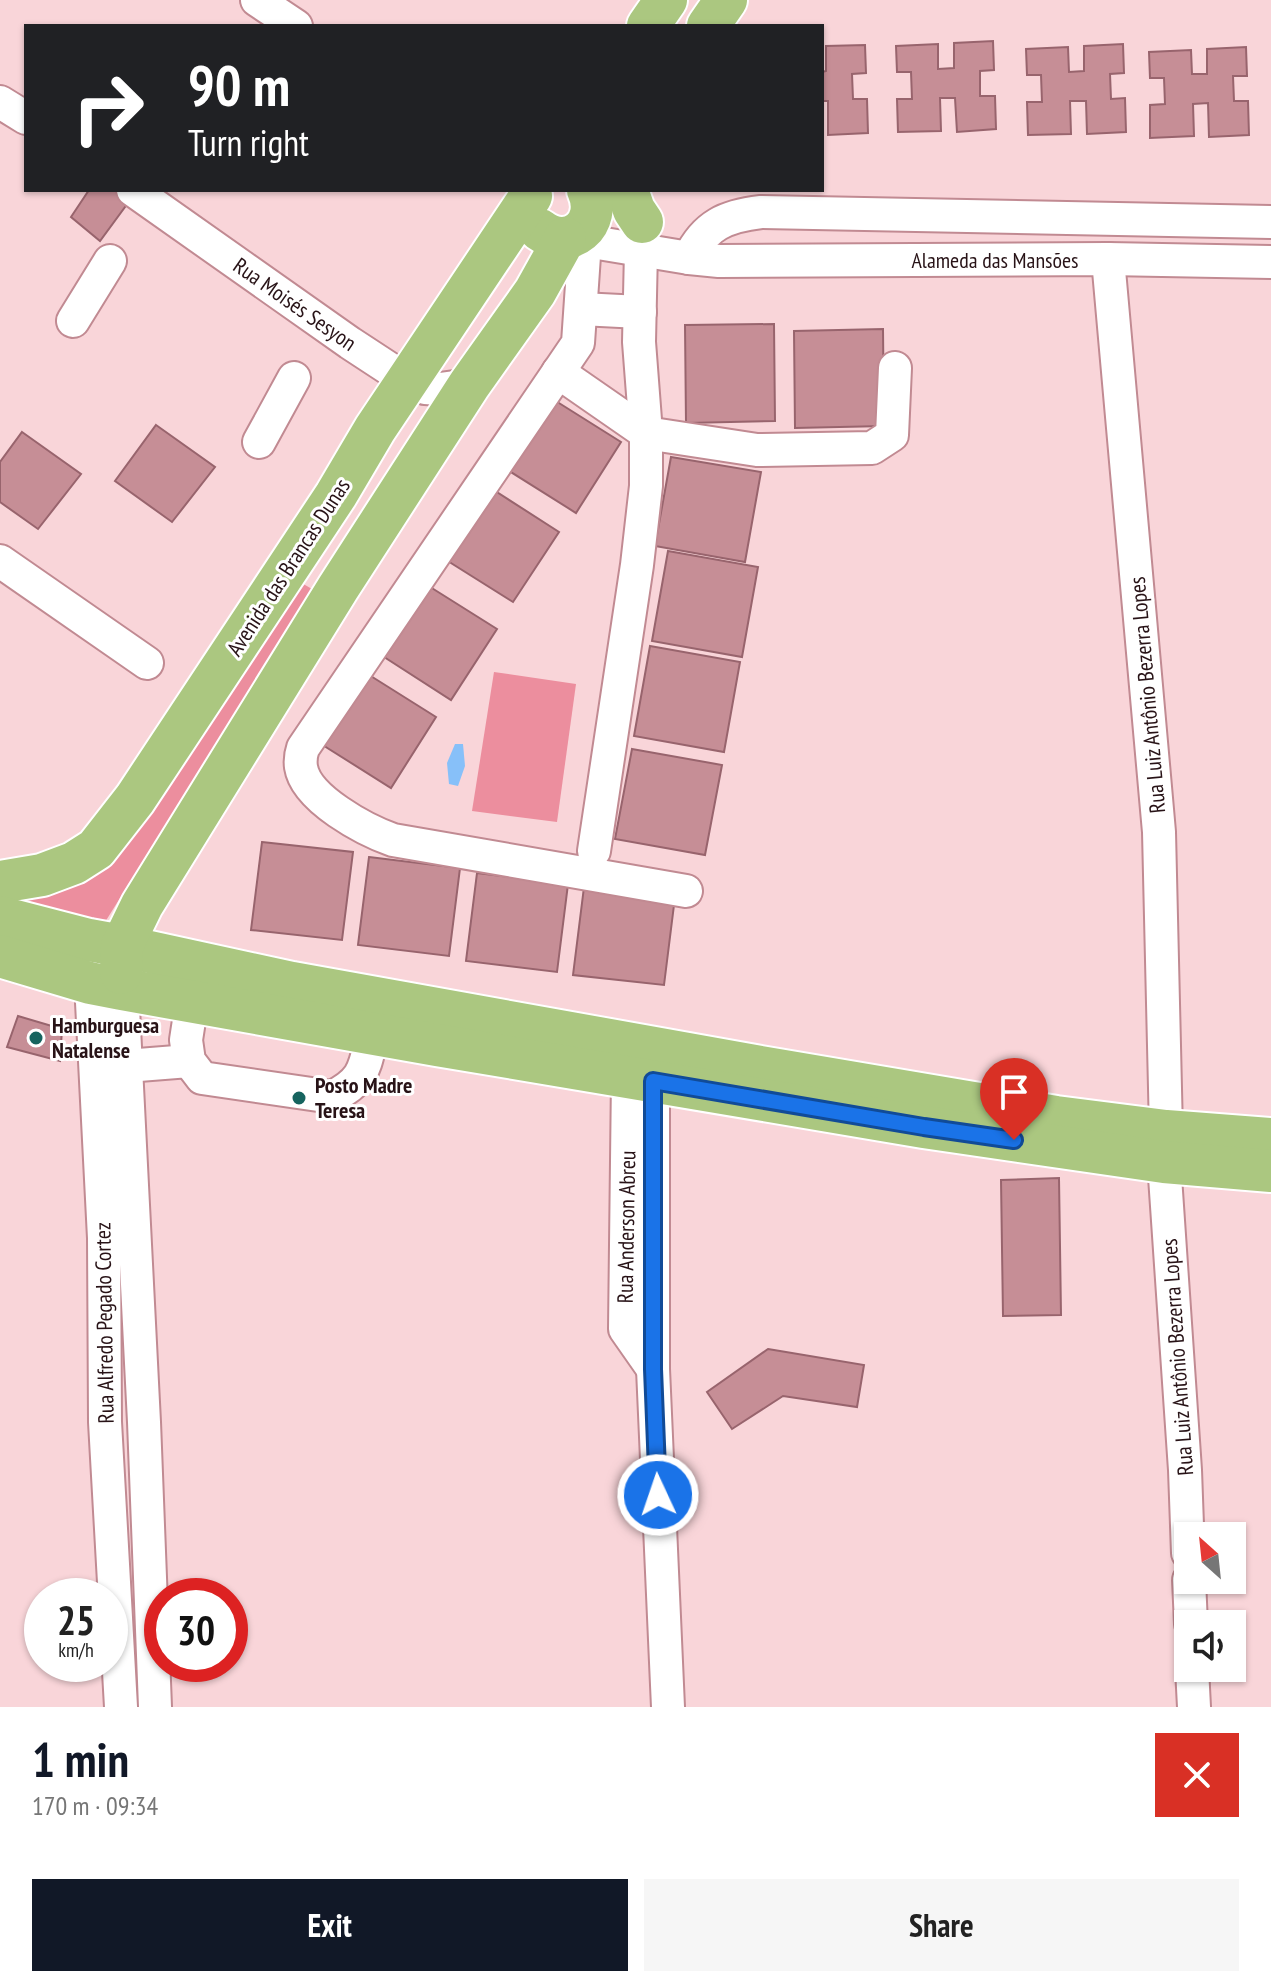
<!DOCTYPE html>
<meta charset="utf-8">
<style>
:root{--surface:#fff;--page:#f6f6f6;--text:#222;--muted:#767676;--accent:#111827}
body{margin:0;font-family:"PT Sans Narrow",sans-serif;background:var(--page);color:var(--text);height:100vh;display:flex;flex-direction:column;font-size:30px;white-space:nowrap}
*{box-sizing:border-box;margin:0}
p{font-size:26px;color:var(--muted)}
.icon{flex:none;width:44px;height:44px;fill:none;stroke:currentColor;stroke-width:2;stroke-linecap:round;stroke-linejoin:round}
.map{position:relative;height:1707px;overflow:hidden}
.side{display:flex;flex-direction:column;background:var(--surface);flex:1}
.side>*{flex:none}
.guide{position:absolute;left:24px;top:24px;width:800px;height:168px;border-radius:0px;box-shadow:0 2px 6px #0004;background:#202124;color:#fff;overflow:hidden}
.needle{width:52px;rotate:333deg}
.tools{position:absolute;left:1174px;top:1522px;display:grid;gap:16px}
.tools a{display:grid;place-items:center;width:72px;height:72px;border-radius:0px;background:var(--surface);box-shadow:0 2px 6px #0004;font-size:40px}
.speed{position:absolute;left:24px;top:1578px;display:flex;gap:16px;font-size:40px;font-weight:700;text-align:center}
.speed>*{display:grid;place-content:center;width:104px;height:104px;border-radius:50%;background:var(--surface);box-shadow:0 2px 6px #0004;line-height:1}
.speed small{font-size:20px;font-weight:400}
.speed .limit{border:12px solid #d22;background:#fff;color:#111}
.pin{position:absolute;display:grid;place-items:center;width:68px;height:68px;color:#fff;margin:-82px -34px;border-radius:50% 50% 50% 0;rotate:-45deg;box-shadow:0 0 8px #0007}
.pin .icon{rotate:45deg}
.me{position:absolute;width:88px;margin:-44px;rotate:357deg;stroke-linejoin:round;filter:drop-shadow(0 0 6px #0008)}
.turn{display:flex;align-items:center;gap:28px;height:168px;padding:0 32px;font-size:36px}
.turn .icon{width:104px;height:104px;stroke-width:2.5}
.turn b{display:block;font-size:56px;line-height:68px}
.round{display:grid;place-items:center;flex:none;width:84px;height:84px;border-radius:0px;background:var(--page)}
.head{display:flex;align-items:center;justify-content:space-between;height:136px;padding:0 32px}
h1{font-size:48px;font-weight:600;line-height:60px;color:var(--accent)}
.action{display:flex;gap:16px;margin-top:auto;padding:16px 32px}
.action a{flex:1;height:92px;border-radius:0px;background:var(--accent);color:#fff;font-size:32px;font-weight:600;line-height:92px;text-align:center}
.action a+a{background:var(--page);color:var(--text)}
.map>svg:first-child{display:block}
.green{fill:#ec8e9e}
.water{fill:#87c0f9}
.building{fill:#c68e96;stroke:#98646d;stroke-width:2}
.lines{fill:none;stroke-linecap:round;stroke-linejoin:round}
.minor-casing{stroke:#c18a92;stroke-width:36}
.major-casing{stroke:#fff;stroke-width:46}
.minor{stroke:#fff;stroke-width:32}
.major{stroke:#abc780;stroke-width:42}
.route-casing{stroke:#114b97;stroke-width:20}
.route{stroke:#1a73e8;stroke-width:14}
.poi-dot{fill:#16645f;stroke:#fff;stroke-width:3}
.labels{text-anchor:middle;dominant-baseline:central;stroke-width:6;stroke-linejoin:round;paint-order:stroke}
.street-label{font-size:22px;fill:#281317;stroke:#fff}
.poi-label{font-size:22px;font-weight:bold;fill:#281317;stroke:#fff;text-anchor:start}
</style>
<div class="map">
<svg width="1271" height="1707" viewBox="0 0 1271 1707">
<rect width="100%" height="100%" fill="#f9d5d9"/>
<!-- green -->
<g class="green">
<polygon points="293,578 312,589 102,927 0,901 52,889"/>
<polygon points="494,672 576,684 557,822 472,811"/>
</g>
<!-- water -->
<polygon class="water" points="455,744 463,744 465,766 458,786 449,784 447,763"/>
<!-- building -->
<g class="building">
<polygon points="993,41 994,70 980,71 980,96 995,96 996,129 957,132 955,98 940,98 941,131 898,132 897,99 912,99 911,72 897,72 896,46 938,44 938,69 954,68 954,43"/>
<polygon points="1123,44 1124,73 1110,74 1111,99 1125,98 1126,132 1087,134 1086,101 1070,101 1071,134 1028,135 1027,102 1042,102 1041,75 1027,75 1026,49 1068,47 1069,72 1084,71 1084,46"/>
<polygon points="865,45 866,73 852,74 853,99 867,99 868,133 828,135 828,101 822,101 822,72 826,71 826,46"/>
<polygon points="1246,47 1247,76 1233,76 1234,101 1248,101 1249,135 1209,137 1208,103 1193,104 1194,136 1150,138 1150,105 1165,104 1164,78 1150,78 1149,52 1191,50 1192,74 1207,74 1207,49"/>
<polygon points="89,190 133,190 136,192 100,241 71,217"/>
<polygon points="774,324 775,421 686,423 685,325"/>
<polygon points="883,329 884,426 795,428 794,331"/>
<polygon points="551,398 621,442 576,513 506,469"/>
<polygon points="156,425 215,467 172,522 115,481"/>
<polygon points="22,432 81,474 38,529 0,502 0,462"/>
<polygon points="671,457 761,472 745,562 655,546"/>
<polygon points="489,487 559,532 513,602 443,558"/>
<polygon points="668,551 758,567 742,657 652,641"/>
<polygon points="427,585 497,629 451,700 381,655"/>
<polygon points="650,646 740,662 724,752 634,736"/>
<polygon points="366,673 436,717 391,788 321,744"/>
<polygon points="632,749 722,765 705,855 615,839"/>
<polygon points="262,842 353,852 342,940 251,930"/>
<polygon points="369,857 460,868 449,956 358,945"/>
<polygon points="477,873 568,884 557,972 466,961"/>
<polygon points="584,887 675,897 664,985 573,975"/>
<polygon points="18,1016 62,1029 60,1061 7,1047"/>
<polygon points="1059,1178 1061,1315 1003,1316 1001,1180"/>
<polygon points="768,1349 864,1365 857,1407 783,1396 732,1429 707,1392"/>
</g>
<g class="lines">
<!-- minor casing -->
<g class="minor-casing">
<g id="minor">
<polyline points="257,0 296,26"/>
<polyline points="0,102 26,118"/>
<polyline points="133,190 350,343 408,381 425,388 440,389 469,385"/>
<polyline points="568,238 689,258 719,261 1108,259 1271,262"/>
<path d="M 585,241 L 578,343 L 303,748 C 301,754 300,760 301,767 C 306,799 365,830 393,840 L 686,891"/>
<path d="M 689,258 C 705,225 726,216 761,212 L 1271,222"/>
<polyline points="1108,259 1159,832 1166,1131"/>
<polyline points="581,309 640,312"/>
<polyline points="73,321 110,261"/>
<polyline points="558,372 646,433 757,450 872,448 892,435 895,368"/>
<polyline points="259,442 294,378"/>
<polyline points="0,561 147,663"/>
<polyline points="594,851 637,565 646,486 646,433 639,342 641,250"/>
<polyline points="90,963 104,1238 105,1422 121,1707"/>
<polyline points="121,989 123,1008 144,1422 155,1707"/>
<path d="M 192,1001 L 186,1040 L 189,1061 L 202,1078 L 332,1097 C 366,1080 364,1067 373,1033"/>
<polyline points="126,1066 189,1061"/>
<polyline points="628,1077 625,1329 653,1369"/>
<polyline points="653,1081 653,1369 668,1707"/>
<polyline points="1164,1162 1185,1470 1188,1553"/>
<polyline points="1189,1580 1191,1624"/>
<polyline points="1192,1668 1194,1707"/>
</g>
</g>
<!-- major casing -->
<g class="major-casing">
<g id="major">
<polyline points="648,26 666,0"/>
<polyline points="708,26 726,0"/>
<polyline points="627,190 634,210 642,222"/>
<path d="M 540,230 C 570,252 603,224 588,190"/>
<polyline points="0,882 42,875 74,863 96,849 135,799 336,495 375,429 531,196"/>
<polyline points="0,917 89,940 122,946 292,983 749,1065 1056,1117 1166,1131 1271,1139"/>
<polyline points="0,956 90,983 121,989 437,1045 924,1127 1164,1162 1271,1171"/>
<polyline points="121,973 122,946 142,905 338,588 469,385 535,292 565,238"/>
</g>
</g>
<!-- minor -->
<use href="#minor" class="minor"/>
<!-- major -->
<use href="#major" class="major"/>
</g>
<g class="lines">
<!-- route casing -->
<g class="route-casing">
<polyline id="route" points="658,1495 653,1369 653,1081 924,1127 1014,1140"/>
</g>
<!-- route -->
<use href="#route" class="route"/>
</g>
<!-- markers -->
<g class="poi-dot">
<circle cx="36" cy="1038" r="8"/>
<circle cx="299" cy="1098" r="8"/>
</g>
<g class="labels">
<!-- street labels -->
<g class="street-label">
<text x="995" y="260">Alameda das Mansões</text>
<text transform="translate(295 304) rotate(35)">Rua Moisés Sesyon</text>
<text transform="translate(288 567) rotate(-57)">Avenida das Brancas Dunas</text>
<text transform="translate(1147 695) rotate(-95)">Rua Luiz Antônio Bezerra Lopes</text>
<text transform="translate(626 1227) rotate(-89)">Rua Anderson Abreu</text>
<text transform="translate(104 1323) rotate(-91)">Rua Alfredo Pegado Cortez</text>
<text transform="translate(1177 1357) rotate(-94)">Rua Luiz Antônio Bezerra Lopes</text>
</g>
<!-- poi labels -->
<g class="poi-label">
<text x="52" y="1025">Hamburguesa<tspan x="52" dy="25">Natalense</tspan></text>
<text x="315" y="1085">Posto Madre<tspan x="315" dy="25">Teresa</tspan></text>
</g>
</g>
</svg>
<div class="tools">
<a><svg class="needle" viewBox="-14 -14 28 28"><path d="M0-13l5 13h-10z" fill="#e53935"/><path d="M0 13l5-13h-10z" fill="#767676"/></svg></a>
<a><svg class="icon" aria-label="sound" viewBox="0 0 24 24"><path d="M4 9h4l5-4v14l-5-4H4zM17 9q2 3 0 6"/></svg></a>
</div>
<div class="speed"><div>25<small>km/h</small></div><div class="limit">30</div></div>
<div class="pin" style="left:1014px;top:1140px;background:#d93025"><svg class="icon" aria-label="arrive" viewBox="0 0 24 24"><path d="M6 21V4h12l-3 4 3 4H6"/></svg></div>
<svg class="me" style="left:658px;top:1495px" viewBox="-20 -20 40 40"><circle r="17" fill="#1a73e8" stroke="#fff" stroke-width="3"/><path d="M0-11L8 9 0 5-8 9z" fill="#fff"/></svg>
<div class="guide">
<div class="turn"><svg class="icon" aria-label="right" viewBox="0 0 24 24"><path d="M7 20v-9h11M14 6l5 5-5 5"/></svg><div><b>90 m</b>Turn right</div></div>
</div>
</div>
<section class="side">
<div class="head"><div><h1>1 min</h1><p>170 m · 09:34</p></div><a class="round" style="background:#d93025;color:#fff"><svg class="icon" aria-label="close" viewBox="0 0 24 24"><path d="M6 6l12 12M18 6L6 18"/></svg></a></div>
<div class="action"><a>Exit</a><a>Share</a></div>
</section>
